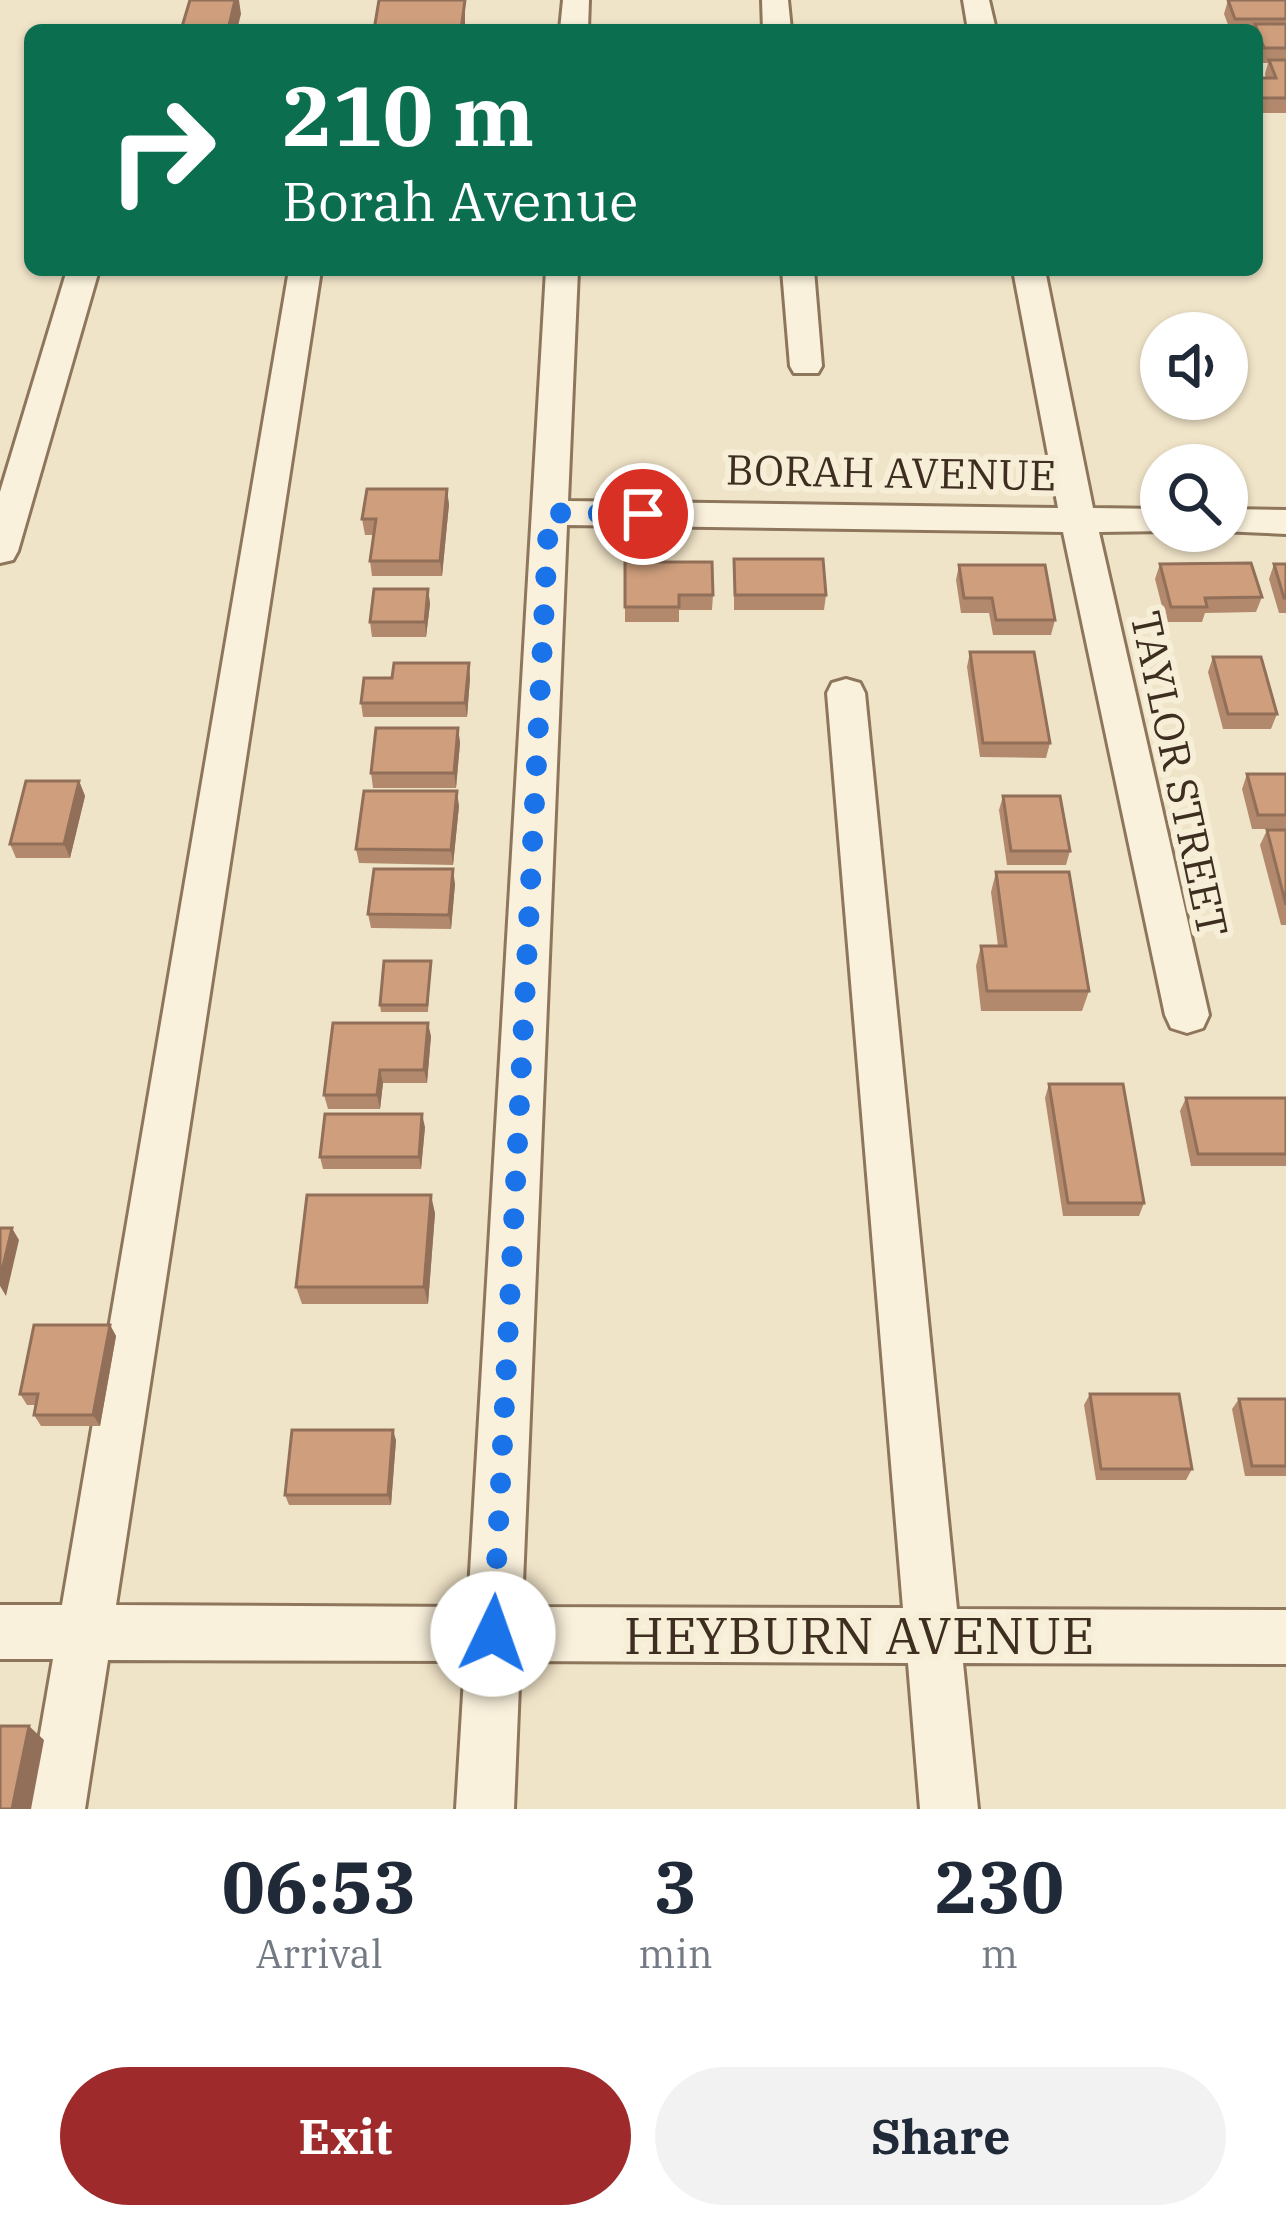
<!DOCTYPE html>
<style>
:root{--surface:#fff;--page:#f2f2f3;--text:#1f2937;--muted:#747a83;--accent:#9e2a2b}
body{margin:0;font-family:"IBM Plex Serif",serif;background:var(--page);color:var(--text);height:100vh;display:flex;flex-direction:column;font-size:45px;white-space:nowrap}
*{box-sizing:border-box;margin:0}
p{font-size:39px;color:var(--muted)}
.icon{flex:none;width:66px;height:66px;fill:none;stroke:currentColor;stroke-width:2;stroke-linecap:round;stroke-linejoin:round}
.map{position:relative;height:1809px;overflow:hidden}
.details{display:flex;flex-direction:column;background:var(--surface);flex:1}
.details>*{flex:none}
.top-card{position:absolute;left:24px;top:24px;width:1239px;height:252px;border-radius:18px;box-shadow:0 3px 9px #0004;background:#0b6e4f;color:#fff;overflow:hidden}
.fabs{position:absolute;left:1140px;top:312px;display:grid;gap:24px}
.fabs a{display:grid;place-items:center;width:108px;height:108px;border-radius:50%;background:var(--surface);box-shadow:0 3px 9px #0004;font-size:60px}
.pin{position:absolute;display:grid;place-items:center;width:102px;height:102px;color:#fff;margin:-51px;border:6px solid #fff;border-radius:50%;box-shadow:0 3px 12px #0007}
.me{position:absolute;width:132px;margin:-66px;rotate:3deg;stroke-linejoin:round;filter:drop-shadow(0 0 9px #0008)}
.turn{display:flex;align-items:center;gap:42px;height:252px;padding:0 60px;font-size:54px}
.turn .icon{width:156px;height:156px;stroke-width:2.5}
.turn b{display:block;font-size:84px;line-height:102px}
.eta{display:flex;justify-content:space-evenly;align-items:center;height:204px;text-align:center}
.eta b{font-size:72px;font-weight:800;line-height:84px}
.primary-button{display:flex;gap:24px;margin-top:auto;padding:24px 60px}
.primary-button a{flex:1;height:138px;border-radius:72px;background:var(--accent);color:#fff;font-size:48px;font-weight:800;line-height:138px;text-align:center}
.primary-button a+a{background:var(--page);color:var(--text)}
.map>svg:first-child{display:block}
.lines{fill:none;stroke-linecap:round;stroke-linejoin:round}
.minor-casing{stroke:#8d765c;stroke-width:6}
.minor{fill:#faf1dc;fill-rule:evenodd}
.wall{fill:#b2896c}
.shaded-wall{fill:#916f58}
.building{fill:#cf9f7d;stroke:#916f58;stroke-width:3}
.route{stroke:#1a73e8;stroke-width:21;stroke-dasharray:0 37.8}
.labels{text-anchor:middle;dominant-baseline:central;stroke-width:12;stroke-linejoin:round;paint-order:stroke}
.street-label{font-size:42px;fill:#3d2e20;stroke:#f7eed8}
.near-street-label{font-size:51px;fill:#3d2e20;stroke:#f7eed8}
</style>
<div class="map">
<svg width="1286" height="1809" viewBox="0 0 1286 1809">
<rect width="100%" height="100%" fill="#f0e4c8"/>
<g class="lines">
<!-- minor casing -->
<g class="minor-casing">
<g id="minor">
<polygon points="563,0 589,0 588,30 560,30"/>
<polygon points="762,0 788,0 791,30 763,30"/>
<polygon points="963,0 989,0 996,30 968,30"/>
<polygon points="67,270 99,270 18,551 13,560 0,563 0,492"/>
<polygon points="289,270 321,270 116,1605 468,1607 546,270 578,270 568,501 1058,508 1013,270 1045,270 1093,508 1161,509 1161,531 1168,531 1099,532 1209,1015 1203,1028 1187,1033 1171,1028 1165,1015 1063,532 567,525 522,1607 903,1608 827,693 832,683 846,679 860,683 865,693 957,1609 1286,1610 1286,1664 963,1663 978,1809 920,1809 908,1663 520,1661 514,1809 456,1809 465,1661 108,1660 85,1809 27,1809 53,1659 0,1659 0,1605 62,1605"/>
<polygon points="782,270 814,270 822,366 818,373 794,373 790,366"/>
<polygon points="1227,509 1286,510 1286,534 1220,531 1227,531"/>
</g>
</g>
<!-- minor -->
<use href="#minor" class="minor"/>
</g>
<!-- wall -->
<g class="wall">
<polygon points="1228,0 1286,0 1286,113 1257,113 1257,78 1266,78 1265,74 1268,63 1260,63 1257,54 1257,30 1230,30 1224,14"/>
<polygon points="449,504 442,576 372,576 370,561 373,535 365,535 362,519"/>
<polygon points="734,559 826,595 824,610 734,610"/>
<polygon points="625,562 713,595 712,610 679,610 679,622 625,622"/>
<polygon points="1160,564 1262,597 1256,612 1205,613 1202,622 1166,622 1155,579"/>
<polygon points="1274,564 1286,564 1286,613 1279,613 1269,579"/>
<polygon points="959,565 1055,620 1051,635 993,635 989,613 961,613 956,580"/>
<polygon points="428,589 430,604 426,637 372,637 370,622"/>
<polygon points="970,652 1050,743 1046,758 980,757 967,667"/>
<polygon points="1213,657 1277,714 1271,729 1223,729 1208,672"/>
<polygon points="470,678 467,717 363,717 361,703"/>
<polygon points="458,728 460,743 456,788 373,788 371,773"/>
<polygon points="1247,774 1286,774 1286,829 1252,829 1242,789"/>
<polygon points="79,781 85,796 70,858 16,858 10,844"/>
<polygon points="1003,796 1070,851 1066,865 1007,865 999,810"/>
<polygon points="459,806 453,865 359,863 356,849"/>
<polygon points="1267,830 1286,830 1286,925 1281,925 1260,845"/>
<polygon points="996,872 1089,991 1082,1011 981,1011 976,966 981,946 998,946 991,892"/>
<polygon points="455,884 451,929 371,928 368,914"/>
<polygon points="431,961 428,1012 381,1012 380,1005"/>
<polygon points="431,1036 427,1083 383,1083 380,1109 328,1109 324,1095"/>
<polygon points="1049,1084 1144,1203 1139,1216 1063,1216 1045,1098"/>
<polygon points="1186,1098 1286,1098 1286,1166 1191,1166 1180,1111"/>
<polygon points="425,1127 421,1169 323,1169 320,1157"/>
<polygon points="435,1213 428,1304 302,1304 296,1287"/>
<polygon points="110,1325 116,1336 100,1426 41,1426 34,1415 36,1405 27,1405 20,1394"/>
<polygon points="1090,1394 1192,1469 1186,1480 1096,1480 1084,1405"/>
<polygon points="1239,1399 1286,1399 1286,1476 1245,1476 1232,1409"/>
<polygon points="396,1440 391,1505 289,1505 285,1495"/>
</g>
<!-- shaded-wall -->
<g class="shaded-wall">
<polygon points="235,0 239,0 241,14 237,30 228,30"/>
<polygon points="465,0 465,30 461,30"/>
<polygon points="447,489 449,504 442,576 440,561"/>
<polygon points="428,589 430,604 426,637 425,622"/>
<polygon points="469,663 470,678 467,717 465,703"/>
<polygon points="458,728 460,743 456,788 454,773"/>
<polygon points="79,781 85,796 70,858 64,844"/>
<polygon points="457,791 459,806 453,865 451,850"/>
<polygon points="453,869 455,884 451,929 449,915"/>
<polygon points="428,1023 431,1036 427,1083 424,1070"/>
<polygon points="380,1070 383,1083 380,1109 377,1095"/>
<polygon points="422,1114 425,1127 421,1169 419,1157"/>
<polygon points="431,1195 435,1213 428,1304 424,1287"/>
<polygon points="12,1228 19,1240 6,1296 0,1286 0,1279"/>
<polygon points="110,1325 116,1336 100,1426 93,1415"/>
<polygon points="393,1430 396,1440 391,1505 388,1495"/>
<polygon points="29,1726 44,1740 31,1809 12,1809"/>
</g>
<!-- building -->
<g class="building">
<polygon points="190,0 235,0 228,30 181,30"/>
<polygon points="379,0 465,0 461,30 374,30"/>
<polygon points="1228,0 1286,0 1286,19 1235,19"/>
<polygon points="1255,24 1286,24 1286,48 1264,48"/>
<polygon points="1269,60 1286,60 1286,98 1257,98 1257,78 1276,78"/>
<polygon points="367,489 447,489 440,561 370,561 376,519 362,519"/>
<polygon points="734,559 823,559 826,595 735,595"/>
<polygon points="625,562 712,562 713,595 679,595 679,607 625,607"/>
<polygon points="1251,563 1262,597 1205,598 1207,607 1171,607 1160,564"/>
<polygon points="1274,564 1286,564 1286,598 1284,598"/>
<polygon points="959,565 1045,565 1055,620 996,620 992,598 964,598"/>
<polygon points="374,589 428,589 425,622 370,622"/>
<polygon points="970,652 1034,652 1050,743 983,743"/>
<polygon points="1213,657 1261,657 1277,714 1228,714"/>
<polygon points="394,663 469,663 465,703 361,703 364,678 392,678"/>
<polygon points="376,728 458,728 454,773 371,773"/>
<polygon points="1247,774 1286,774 1286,815 1258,815"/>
<polygon points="26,781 79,781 64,844 10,844"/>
<polygon points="364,791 457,791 451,850 356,849"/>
<polygon points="1003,796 1060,796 1070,851 1011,851"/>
<polygon points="1267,830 1286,830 1286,905"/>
<polygon points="374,869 453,869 449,915 368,914"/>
<polygon points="996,872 1069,872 1089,991 987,991 981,946 1006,946"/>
<polygon points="384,961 431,961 427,1005 380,1005"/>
<polygon points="333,1023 428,1023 424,1070 380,1070 377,1095 324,1095"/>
<polygon points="1049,1084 1123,1084 1144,1203 1068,1203"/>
<polygon points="1186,1098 1286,1098 1286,1154 1198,1154"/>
<polygon points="325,1114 422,1114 419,1157 320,1157"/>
<polygon points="307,1195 431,1195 424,1287 296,1287"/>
<polygon points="0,1228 12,1228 0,1279"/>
<polygon points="34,1325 110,1325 93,1415 34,1415 38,1394 20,1394"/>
<polygon points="1090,1394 1179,1394 1192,1469 1101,1469"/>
<polygon points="1239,1399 1286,1399 1286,1466 1252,1466"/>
<polygon points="292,1430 393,1430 388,1495 285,1495"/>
<polygon points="0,1726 29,1726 12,1809 0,1809"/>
</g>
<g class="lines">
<!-- route -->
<polyline class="route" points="493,1634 549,513 643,514"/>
</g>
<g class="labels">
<!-- street labels -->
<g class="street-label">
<text transform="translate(891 472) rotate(1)">BORAH AVENUE</text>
<text transform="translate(1180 774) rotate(78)">TAYLOR STREET</text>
</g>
<!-- near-street labels -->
<g class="near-street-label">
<text x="859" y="1635">HEYBURN AVENUE</text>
</g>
</g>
</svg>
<div class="fabs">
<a><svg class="icon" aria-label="sound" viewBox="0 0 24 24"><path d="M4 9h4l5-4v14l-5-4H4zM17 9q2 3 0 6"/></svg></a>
<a><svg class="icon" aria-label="search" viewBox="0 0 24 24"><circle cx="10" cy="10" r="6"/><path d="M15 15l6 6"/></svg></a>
</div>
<div class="pin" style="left:643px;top:514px;background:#d93025"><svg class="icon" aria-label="arrive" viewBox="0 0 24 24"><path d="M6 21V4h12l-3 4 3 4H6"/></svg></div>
<svg class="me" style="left:493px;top:1634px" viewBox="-20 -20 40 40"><circle r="19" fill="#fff"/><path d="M0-13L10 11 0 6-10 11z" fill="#1a73e8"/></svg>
<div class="top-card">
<div class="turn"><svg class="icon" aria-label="right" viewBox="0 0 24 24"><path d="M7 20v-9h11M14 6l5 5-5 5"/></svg><div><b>210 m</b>Borah Avenue</div></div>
</div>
</div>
<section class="details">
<div class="eta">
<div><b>06:53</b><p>Arrival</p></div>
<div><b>3</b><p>min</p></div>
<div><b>230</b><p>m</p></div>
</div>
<div class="primary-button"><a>Exit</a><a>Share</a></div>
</section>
